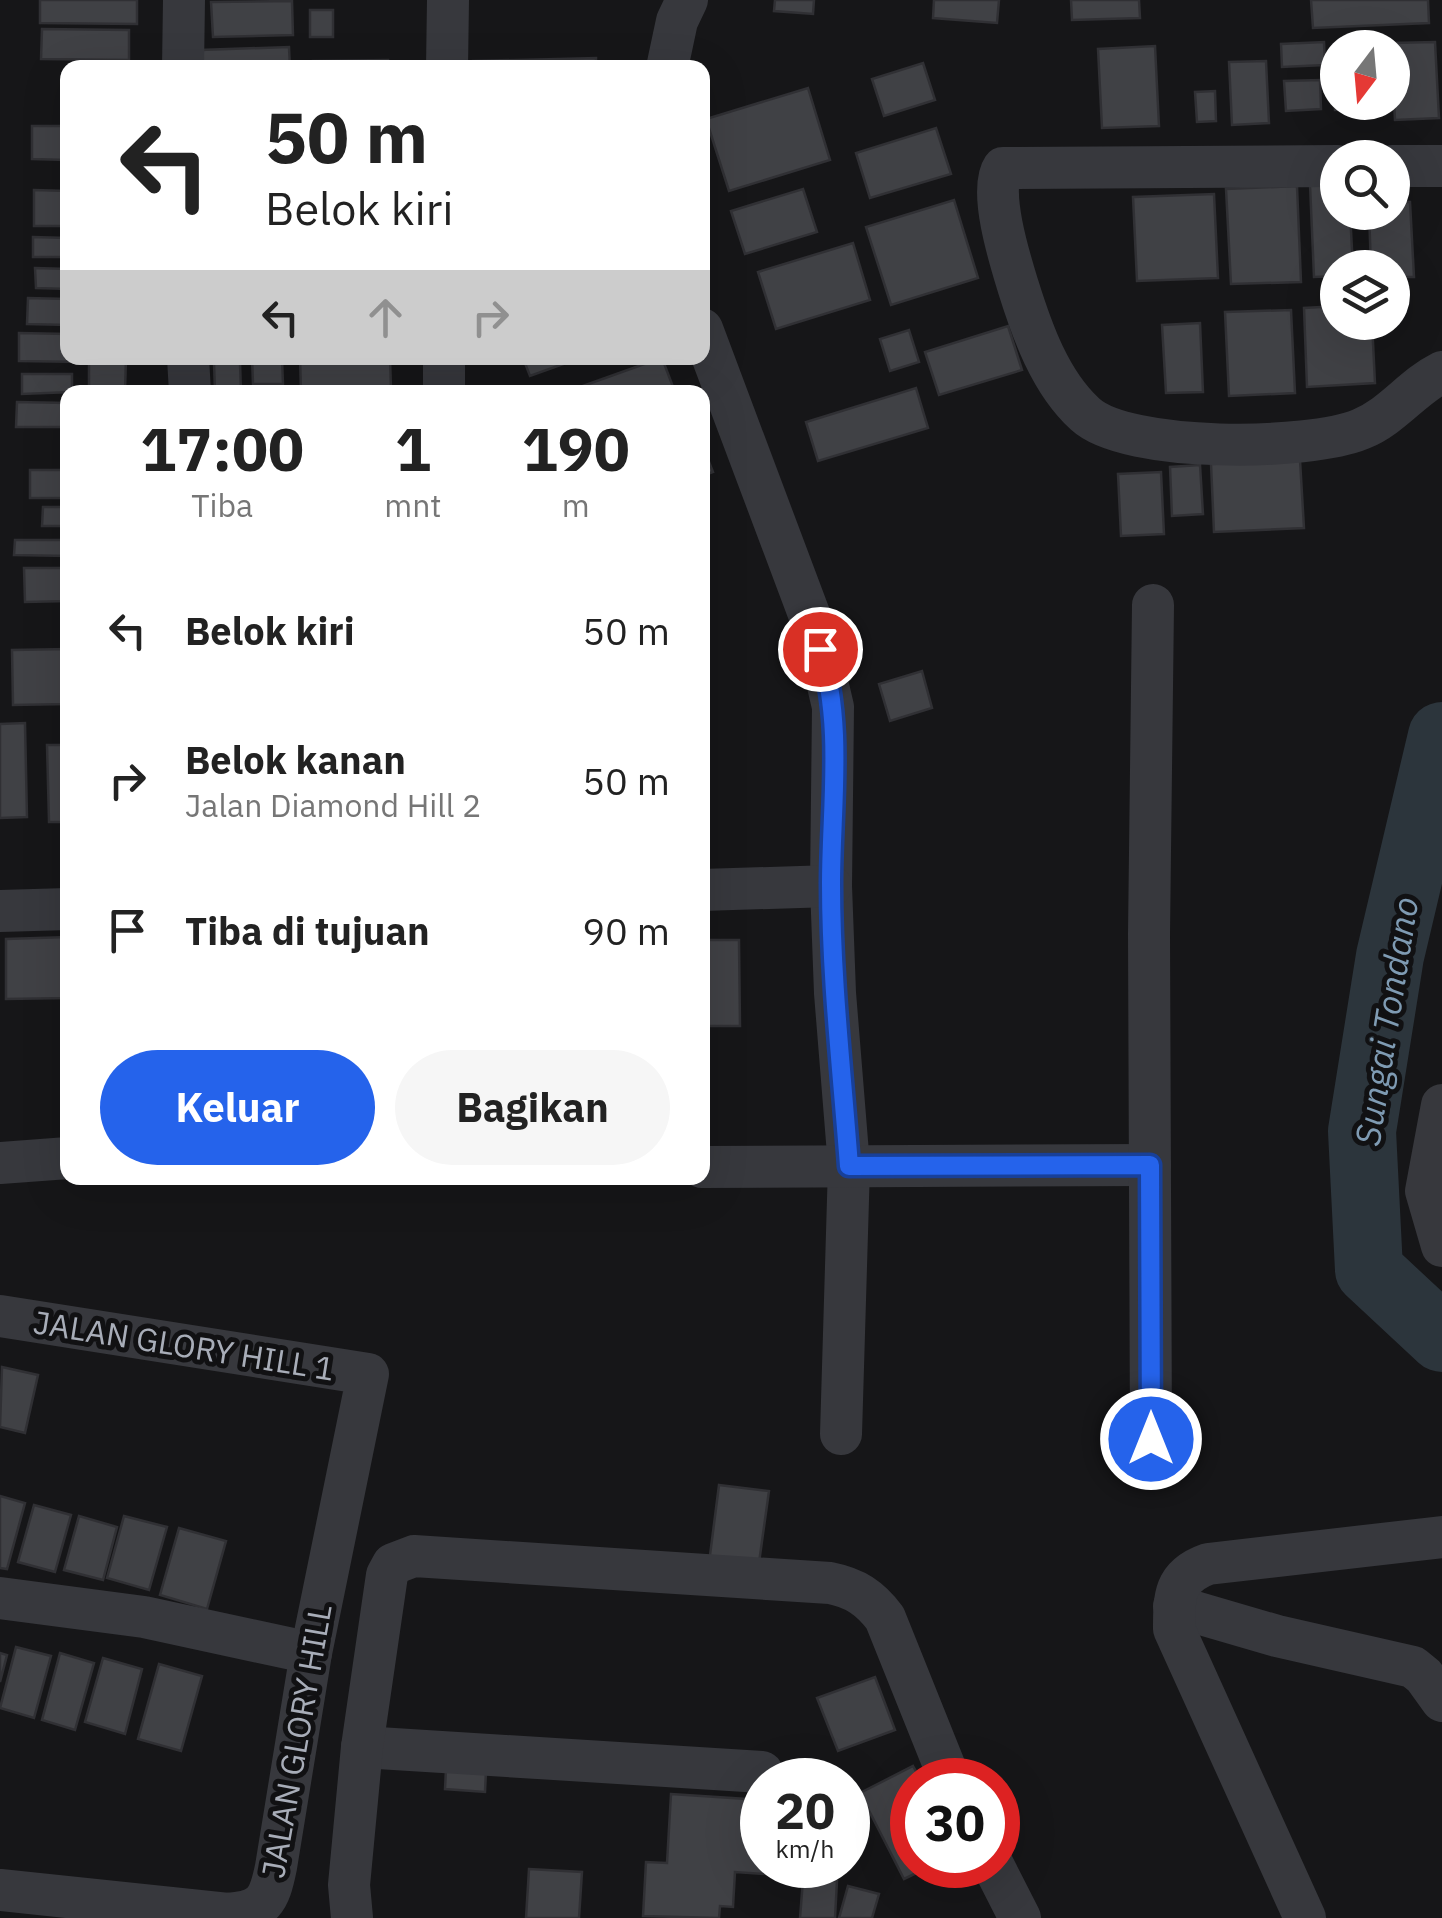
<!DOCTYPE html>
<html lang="id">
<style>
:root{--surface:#fff;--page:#f6f6f6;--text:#222;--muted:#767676;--accent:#2563eb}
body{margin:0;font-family:"IBM Plex Sans",sans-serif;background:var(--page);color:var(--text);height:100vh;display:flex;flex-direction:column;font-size:38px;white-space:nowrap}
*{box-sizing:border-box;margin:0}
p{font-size:32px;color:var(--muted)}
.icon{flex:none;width:55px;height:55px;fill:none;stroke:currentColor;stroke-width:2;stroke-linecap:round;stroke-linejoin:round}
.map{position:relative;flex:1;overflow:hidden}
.drawer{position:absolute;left:60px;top:385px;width:650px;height:800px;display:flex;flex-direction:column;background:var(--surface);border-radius:20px;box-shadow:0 10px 40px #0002}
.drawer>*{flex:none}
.top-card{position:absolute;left:60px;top:60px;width:650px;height:305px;border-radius:20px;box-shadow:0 10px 40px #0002;background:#fff;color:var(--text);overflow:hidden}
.needle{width:65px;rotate:196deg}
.fabs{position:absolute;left:1320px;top:30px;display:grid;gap:20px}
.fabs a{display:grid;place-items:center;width:90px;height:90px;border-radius:50%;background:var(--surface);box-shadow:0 10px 40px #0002;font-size:50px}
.speed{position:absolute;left:740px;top:1758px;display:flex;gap:20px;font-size:50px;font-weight:700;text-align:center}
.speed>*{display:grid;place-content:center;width:130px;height:130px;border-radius:50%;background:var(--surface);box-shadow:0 10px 40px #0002;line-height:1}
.speed small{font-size:25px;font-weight:400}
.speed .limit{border:15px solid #d22;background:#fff;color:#111}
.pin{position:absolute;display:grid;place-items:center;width:85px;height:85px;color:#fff;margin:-42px;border:5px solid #fff;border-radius:50%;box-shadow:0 2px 10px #0007}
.me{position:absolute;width:110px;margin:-55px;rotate:0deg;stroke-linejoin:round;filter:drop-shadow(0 0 8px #0008)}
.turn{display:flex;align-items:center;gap:35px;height:210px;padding:0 40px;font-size:45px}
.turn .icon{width:130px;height:130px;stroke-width:2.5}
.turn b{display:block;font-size:70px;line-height:85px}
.lanes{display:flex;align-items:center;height:95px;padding:0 40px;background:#0003;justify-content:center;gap:50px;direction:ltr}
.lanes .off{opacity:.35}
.eta{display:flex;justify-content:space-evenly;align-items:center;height:170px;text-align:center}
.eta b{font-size:60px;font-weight:800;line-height:70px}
.button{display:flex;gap:20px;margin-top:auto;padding:20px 40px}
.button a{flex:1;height:115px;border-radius:60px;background:var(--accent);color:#fff;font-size:40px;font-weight:800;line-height:115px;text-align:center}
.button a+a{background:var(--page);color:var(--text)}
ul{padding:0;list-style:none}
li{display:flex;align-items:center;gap:30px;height:150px;padding:0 40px}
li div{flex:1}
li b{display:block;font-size:38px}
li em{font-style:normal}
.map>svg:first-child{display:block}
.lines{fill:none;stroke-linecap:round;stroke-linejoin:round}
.river{stroke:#2c353c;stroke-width:68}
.building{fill:#404145;stroke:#303034;stroke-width:2.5}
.street{stroke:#37383d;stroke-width:42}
.route-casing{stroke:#184099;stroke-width:25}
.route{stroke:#2563eb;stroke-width:18}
.labels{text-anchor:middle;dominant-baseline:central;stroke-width:10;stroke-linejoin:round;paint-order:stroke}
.street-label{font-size:32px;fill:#a8adb8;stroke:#111113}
.water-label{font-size:35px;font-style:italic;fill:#7f9bb3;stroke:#111113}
</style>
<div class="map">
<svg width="1442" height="1918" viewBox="0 0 1442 1918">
<rect width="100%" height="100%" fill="#161618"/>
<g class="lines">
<!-- river -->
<polyline class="river" points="1442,736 1390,956 1362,1131 1369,1270 1442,1338"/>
</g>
<!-- building -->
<g class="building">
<polygon points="40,0 137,0 137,24 40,23"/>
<polygon points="775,0 814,0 813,14 774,11"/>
<polygon points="934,0 999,0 997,23 933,18"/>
<polygon points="1071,0 1139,0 1140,18 1072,20"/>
<polygon points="1311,0 1428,0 1429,23 1313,28"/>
<polygon points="292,1 293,35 213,37 211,2"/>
<rect x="310" y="10" width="23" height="27"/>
<polygon points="42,29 129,30 129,60 41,59"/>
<polygon points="1324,42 1325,65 1282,67 1281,44"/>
<polygon points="1435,42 1439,118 1395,120 1391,43"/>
<polygon points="1155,46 1159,126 1102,128 1098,49"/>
<polygon points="289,47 290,68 200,68 200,50"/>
<polygon points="1333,49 1338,49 1338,102 1382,102 1382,108 1335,110"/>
<polygon points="596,58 596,68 473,68 473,61"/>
<polygon points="388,60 388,68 313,68 313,61"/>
<polygon points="1266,61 1269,123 1232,125 1229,62"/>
<polygon points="923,63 935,100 884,116 872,79"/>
<polygon points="1320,80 1321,109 1286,111 1284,81"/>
<polygon points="808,88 830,160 729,191 706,119"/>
<polygon points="1215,91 1216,121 1197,122 1195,92"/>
<polygon points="32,126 66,126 66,160 32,159"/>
<polygon points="936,128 951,174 870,198 856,153"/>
<polygon points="1338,184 1338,212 1350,212 1353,268 1338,268 1338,276 1314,277 1310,185"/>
<polygon points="1297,186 1301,282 1231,284 1226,189"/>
<polygon points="803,189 817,232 745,254 731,211"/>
<polygon points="34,190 68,191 68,226 34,226"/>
<polygon points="1214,194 1218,278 1137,281 1133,197"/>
<polygon points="954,200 978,278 891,305 866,227"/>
<polygon points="1392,202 1410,202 1414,277 1392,277 1392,268 1371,268 1369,212 1392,212"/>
<polygon points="33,237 68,238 68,257 33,257"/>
<polygon points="853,243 870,300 776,329 758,272"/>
<polygon points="35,268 68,269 68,289 36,288"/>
<polygon points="28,298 68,299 68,325 27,324"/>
<polygon points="1338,306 1338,322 1372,322 1375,383 1307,387 1304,308"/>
<polygon points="1291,310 1295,393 1229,396 1225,312"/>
<polygon points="1200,323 1203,392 1166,393 1162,325"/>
<polygon points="1008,326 1022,370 939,395 925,352"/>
<polygon points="909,330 919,362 890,371 880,339"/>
<polygon points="19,333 68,334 68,358 86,358 86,362 19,361"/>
<polygon points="89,358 126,358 125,392 89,392"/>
<polygon points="252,358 282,358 283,384 253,384"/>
<polygon points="300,358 390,358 391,389 301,392"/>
<polygon points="523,358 580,358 530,376"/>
<polygon points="662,358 675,392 566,392 661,358"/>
<polygon points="240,362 241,392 215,392 214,363"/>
<polygon points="22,374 72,374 72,392 22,394"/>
<polygon points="916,388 928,428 818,461 806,422"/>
<polygon points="17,402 68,403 68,427 16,427"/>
<polygon points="702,444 713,472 702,476"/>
<polygon points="1300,460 1304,528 1214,532 1211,464"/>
<polygon points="1200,465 1203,514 1172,516 1170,467"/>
<rect x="30" y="470" width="38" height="28"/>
<polygon points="1161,472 1164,534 1121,536 1118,474"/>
<polygon points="43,507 68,507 68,526 42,526"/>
<polygon points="15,540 68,540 68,556 14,555"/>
<polygon points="24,568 68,568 68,601 25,602"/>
<polygon points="68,649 68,704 13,705 12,650"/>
<polygon points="922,671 932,708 890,721 879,684"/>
<polygon points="25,723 27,817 0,818 0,724"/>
<polygon points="47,745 68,745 68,822 49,822"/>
<polygon points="68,937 68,998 6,999 6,939"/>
<polygon points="702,940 739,940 740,1026 702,1026"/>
<polygon points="2,1367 38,1375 25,1433 0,1427"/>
<polygon points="719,1485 769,1491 758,1570 709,1563"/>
<polygon points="0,1496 25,1503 7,1569 0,1568"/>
<polygon points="34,1505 71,1515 55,1572 18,1562"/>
<polygon points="79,1516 117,1527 103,1580 64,1570"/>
<polygon points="124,1516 167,1527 149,1590 107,1578"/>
<polygon points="179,1528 226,1541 207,1609 160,1595"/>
<polygon points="16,1647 51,1656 34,1718 0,1708"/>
<polygon points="0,1653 7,1655 0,1682"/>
<polygon points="60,1653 94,1663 75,1730 42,1720"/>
<polygon points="103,1658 142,1669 125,1734 85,1722"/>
<polygon points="159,1664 202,1676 181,1751 138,1739"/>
<polygon points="875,1677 895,1730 838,1751 817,1698"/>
<polygon points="913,1766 921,1780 912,1780 912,1865 933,1865 904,1879 860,1793"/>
<polygon points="446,1769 486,1771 485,1792 445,1789"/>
<polygon points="671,1794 762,1800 765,1874 735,1872 733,1907 720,1906 719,1918 643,1916 646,1862 667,1863"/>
<polygon points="529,1869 582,1872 579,1918 526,1918"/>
<polygon points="803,1879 837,1881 835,1918 800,1918"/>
<polygon points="848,1886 879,1894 872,1918 839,1918"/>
</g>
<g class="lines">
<!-- street -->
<g class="street">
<polyline points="183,68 184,0"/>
<polyline points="447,68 448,0"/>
<polyline points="667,68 677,21 687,0"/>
<path d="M 1338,166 L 1003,168 C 988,190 1010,260 1018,286 C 1032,331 1050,382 1085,414 C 1127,453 1309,451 1361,429 C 1393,416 1412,387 1442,372"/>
<polyline points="1392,166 1442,166"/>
<polyline points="702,329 815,630 833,707 831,886 835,993 849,1166 841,1434"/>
<polyline points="188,358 190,392"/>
<polyline points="444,392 444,358"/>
<polyline points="702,890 831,886"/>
<polyline points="0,911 68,909"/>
<polyline points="1442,1105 1426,1191 1442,1246"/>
<polyline points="0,1163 68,1158"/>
<polyline points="702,1167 1150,1165"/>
<path d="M 0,1316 L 368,1374 L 311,1653 L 276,1867 C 269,1901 264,1911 228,1914 L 0,1890"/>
<polyline points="1151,1439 1149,934 1153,605"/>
<polyline points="0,1598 144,1617 311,1653"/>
<polyline points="1174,1606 1277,1636 1413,1667 1424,1676 1442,1701"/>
<polyline points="362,1747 762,1772"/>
<polyline points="993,1865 1020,1918"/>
<path d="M 352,1918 L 349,1885 L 362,1747 L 387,1575 L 393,1564 L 414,1556 L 830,1583 C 855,1588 870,1598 885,1618 L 950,1780"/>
<path d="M 1305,1918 L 1174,1629 C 1174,1596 1174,1576 1208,1564 L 1442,1537"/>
</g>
</g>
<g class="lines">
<!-- route casing -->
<g class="route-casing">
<path id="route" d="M 820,649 C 844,724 831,807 831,884 C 831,978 842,1072 849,1166 L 1150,1165 L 1151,1439"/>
</g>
<!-- route -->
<use href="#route" class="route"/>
</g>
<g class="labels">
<!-- street labels -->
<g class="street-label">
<text transform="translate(184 1345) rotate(9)">JALAN GLORY HILL 1</text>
<text transform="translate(296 1741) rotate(-80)">JALAN GLORY HILL</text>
</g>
<!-- water labels -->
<g class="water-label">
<text transform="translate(1386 1021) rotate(-81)">Sungai Tondano</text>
</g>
</g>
</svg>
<div class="fabs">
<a><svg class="needle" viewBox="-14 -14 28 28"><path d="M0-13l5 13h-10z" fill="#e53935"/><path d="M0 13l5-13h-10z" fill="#767676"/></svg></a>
<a><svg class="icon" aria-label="search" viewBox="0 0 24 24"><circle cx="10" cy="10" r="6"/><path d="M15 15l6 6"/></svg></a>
<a><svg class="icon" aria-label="layers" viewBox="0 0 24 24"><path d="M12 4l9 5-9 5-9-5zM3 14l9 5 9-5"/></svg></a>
</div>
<div class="speed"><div>20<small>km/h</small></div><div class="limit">30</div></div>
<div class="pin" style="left:820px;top:649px;background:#d93025"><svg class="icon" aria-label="arrive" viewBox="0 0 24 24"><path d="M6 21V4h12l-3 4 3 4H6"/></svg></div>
<svg class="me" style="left:1151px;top:1439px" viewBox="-20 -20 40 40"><circle r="17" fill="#2563eb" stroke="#fff" stroke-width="3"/><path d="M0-11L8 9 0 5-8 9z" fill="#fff"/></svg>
<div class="top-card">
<div class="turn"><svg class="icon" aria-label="left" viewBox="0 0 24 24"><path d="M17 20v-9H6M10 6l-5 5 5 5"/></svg><div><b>50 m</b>Belok kiri</div></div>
<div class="lanes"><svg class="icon" aria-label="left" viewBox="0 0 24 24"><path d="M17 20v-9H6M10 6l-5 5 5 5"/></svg><svg class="icon off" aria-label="ahead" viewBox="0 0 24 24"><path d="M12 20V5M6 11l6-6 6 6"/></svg><svg class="icon off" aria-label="right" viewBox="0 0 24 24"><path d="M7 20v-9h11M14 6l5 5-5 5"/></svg></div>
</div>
<section class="drawer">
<div class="eta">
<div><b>17:00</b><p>Tiba</p></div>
<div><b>1</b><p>mnt</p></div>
<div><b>190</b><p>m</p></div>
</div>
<ul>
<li><svg class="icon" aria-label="left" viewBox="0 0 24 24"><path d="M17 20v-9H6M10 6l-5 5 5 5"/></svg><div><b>Belok kiri</b></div><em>50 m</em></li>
<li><svg class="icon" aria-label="right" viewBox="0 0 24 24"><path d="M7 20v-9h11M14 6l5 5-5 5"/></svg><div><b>Belok kanan</b><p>Jalan Diamond Hill 2</p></div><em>50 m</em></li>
<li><svg class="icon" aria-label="arrive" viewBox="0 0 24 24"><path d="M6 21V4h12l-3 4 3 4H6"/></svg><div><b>Tiba di tujuan</b></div><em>90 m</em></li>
</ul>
<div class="button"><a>Keluar</a><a>Bagikan</a></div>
</section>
</div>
